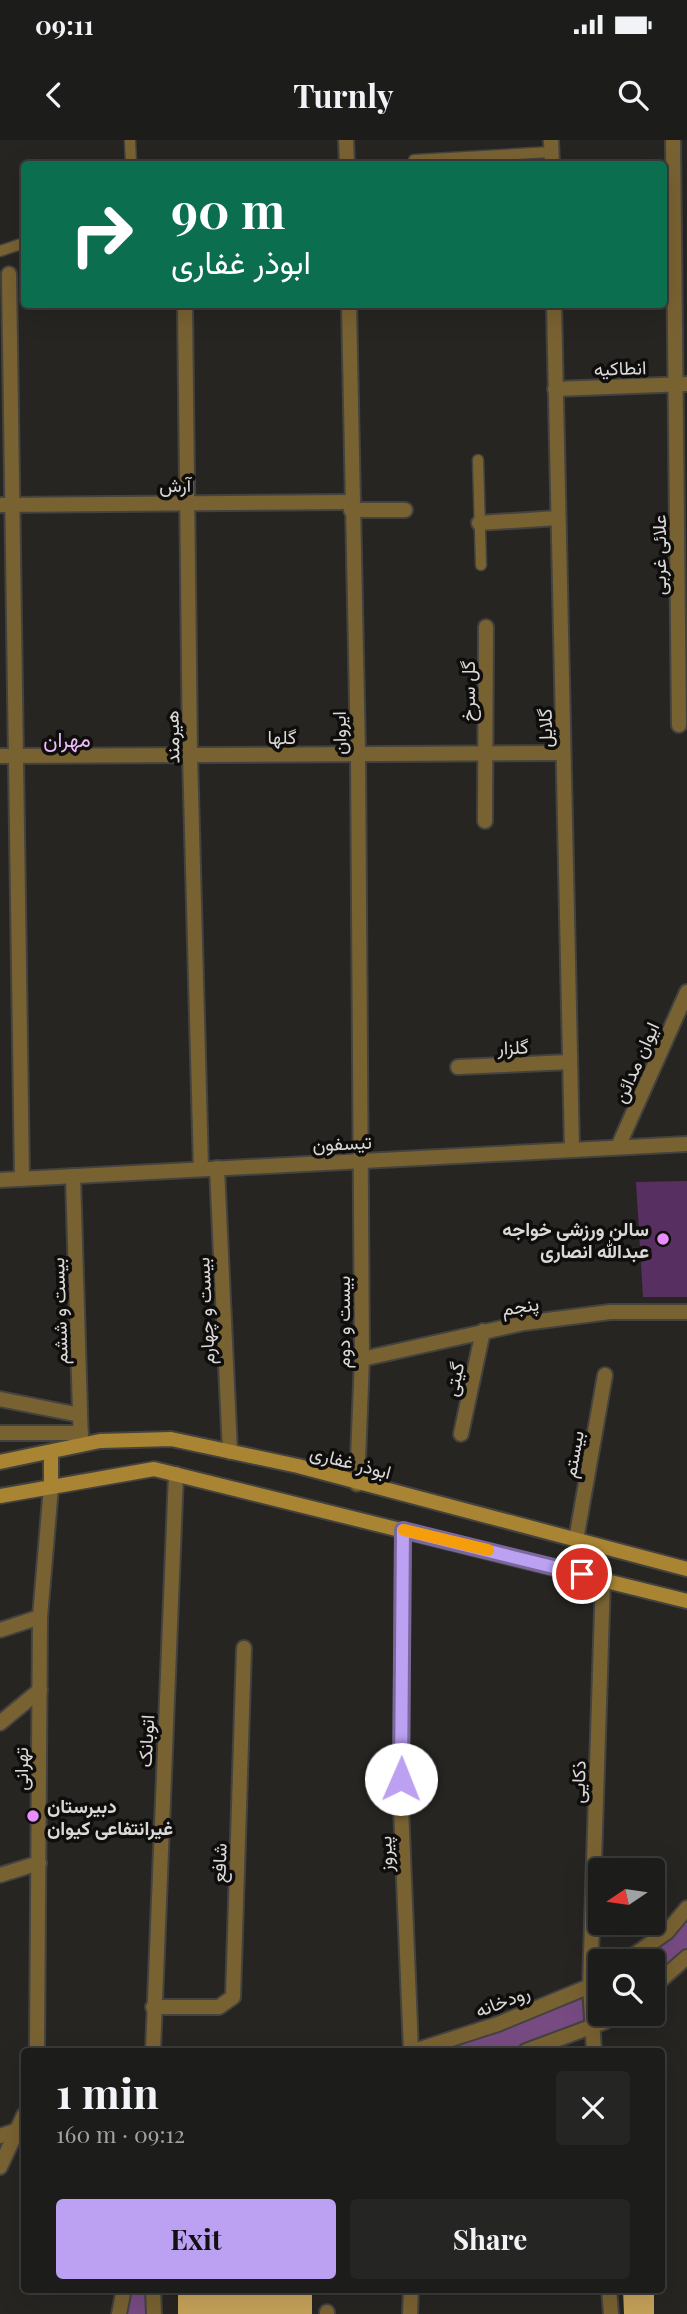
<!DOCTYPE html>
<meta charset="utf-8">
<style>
:root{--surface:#1c1c1a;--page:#252523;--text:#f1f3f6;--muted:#a0a1a2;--line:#3a3a39;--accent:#bca0f2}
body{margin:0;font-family:"Playfair Display",Vazirmatn,serif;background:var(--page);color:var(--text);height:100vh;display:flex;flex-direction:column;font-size:26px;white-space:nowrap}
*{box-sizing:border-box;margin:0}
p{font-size:23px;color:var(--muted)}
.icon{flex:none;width:38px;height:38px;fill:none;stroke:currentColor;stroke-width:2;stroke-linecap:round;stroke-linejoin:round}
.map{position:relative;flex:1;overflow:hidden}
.panel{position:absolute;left:21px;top:1908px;width:644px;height:245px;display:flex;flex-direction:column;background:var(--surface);border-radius:7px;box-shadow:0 7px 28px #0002,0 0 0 2px var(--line)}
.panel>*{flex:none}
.banner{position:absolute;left:21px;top:21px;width:646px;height:147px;border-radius:7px;box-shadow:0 7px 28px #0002,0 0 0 2px var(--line);background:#0b6e4f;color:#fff;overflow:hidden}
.needle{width:46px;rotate:257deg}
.buttons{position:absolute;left:588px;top:1718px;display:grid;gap:14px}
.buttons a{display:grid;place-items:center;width:77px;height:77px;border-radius:7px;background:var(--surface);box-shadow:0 7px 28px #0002,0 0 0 2px var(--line);font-size:35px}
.pin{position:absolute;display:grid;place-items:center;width:60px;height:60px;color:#fff;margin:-30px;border:4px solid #fff;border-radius:50%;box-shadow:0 2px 7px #0007}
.me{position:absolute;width:77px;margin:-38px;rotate:1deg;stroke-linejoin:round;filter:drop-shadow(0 0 5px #0008)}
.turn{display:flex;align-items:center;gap:24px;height:147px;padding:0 35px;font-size:32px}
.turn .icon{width:91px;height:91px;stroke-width:2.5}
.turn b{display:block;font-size:49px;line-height:60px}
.round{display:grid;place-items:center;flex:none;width:74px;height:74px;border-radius:7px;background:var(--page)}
.headline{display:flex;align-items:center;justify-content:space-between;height:119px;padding:0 35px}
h1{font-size:42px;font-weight:700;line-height:52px}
.primary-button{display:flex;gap:14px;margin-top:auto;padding:14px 35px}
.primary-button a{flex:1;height:80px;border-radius:7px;background:var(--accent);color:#111;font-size:28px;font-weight:700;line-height:80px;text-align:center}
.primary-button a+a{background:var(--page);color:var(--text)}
.status{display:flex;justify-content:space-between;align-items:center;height:49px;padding:0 35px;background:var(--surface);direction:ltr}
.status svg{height:19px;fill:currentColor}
header{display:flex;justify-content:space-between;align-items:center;height:91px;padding:0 35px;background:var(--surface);font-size:32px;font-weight:700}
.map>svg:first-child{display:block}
.green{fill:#582f61}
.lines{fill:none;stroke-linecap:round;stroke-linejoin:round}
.river{stroke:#774b82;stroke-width:33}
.building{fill:#c4a25a}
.service-casing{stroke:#43423f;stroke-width:13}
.minor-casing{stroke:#43423f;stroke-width:18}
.secondary-casing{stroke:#43423f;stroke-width:18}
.service{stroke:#796232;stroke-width:10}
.minor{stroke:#796232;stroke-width:14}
.secondary{stroke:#a98432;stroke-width:14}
.route-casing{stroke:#7a689d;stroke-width:18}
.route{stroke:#bca0f2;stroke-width:12}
.slow{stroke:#f59e0b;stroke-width:12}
.poi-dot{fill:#e98efe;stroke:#0f0e0d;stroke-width:2.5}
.labels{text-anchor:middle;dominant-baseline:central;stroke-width:7;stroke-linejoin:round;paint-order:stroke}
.street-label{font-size:19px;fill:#dad9d8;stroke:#0f0e0d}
.poi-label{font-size:19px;font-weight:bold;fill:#dad9d8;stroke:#0f0e0d;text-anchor:end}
.neighbourhood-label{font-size:21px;fill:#eebcfa;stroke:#0f0e0d}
</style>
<div class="status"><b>09:11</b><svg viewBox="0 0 49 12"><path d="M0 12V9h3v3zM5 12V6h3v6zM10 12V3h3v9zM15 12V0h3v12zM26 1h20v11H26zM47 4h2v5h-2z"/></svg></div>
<header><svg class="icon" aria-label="back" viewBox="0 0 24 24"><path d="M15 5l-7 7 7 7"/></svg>Turnly<svg class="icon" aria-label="search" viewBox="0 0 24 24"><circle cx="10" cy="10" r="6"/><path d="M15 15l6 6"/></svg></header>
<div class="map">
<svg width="687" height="2174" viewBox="0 0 687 2174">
<rect width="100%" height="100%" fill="#262522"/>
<!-- green -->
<polygon class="green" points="687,1041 687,1157 643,1157 636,1042"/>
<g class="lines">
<!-- river -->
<g class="river">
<polyline points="653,1824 687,1794"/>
<polyline points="466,1911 600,1858"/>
<polyline points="134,2174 136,2159"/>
</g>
</g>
<!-- building -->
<g class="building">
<rect x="178" y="2149" width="134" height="25"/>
<polygon points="623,2149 654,2149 654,2174 624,2174"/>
</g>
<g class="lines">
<!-- service casing -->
<g class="service-casing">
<g id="service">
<polyline points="130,0 131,24"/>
<polyline points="414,20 551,12"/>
<polyline points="0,111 24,103"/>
<polyline points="478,320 481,425"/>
</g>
</g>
<!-- minor casing -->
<g class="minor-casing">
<g id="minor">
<polyline points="346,0 347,24"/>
<polyline points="551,0 552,24"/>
<polyline points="673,0 679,585"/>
<polyline points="9,134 22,1039"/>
<polyline points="185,164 190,615 201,1029"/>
<polyline points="349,164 358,614 362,1219 357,1344"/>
<polyline points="554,164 572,1010"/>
<polyline points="555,249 687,244"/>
<polyline points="0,365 351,362"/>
<polyline points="351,370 405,370"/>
<polyline points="479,383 558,378"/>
<polyline points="0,616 563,613"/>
<polyline points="485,681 486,487"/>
<polyline points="458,927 570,922"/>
<polyline points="618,1007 687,852"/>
<polyline points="217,1028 230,1312"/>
<polyline points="73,1036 81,1305"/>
<polyline points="0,1040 687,1004"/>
<polyline points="362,1219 524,1183 610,1172 687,1172"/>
<polyline points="0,1259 80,1275"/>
<polyline points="0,1293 81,1293"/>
<polyline points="461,1294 483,1191"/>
<polyline points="403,1390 401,1667 411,1911"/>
<polyline points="576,1400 605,1235"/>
<polyline points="0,1490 40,1477"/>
<polyline points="0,1583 40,1550"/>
<polyline points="0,1735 39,1723"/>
<polyline points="624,1822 667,1792 687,1768"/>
<polyline points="653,1847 687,1817"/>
<polyline points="153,1867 219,1867 233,1857 244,1508"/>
<polyline points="37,1911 40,1477 51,1347"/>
<polyline points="153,1911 176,1334"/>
<polyline points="414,1911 498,1884 590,1846 600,1839"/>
<polyline points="526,1911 604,1882 615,1874"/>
<polyline points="594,1911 590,1846 603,1439"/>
<polyline points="0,1996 18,1990"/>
<polyline points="0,2027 24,1975"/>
<polyline points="153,2149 154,2174"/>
<polyline points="609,2149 611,2174"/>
<polyline points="119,2174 124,2149"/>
<polyline points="327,2174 327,2172"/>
<polyline points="410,2174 411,2149"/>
</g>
</g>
<!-- secondary casing -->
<g class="secondary-casing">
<g id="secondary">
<polyline points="51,1312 51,1347"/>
<polyline points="0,1322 100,1301 171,1299 298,1326 687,1429"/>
<polyline points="0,1356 154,1329 687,1461"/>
</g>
</g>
<!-- service -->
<use href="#service" class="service"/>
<!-- minor -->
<use href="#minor" class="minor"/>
<!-- secondary -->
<use href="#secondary" class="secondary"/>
</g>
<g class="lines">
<!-- route casing -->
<g class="route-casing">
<polyline id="route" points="401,1639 403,1390 582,1434"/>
</g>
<!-- route -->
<use href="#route" class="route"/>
<!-- slow -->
<polyline class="slow" points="404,1390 488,1410"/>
</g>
<!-- markers -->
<g class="poi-dot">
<circle cx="663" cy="1099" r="7"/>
<circle cx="33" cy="1676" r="7"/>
</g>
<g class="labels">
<!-- street labels -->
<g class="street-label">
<text transform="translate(620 227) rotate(-2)">انطاکیه</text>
<text transform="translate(175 344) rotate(-1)">آرش</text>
<text transform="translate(658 415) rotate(-90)">علائی غربی</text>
<text transform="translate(467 551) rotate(-90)">گل سرخ</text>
<text transform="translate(544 588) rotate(-91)">گلایل</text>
<text transform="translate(338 593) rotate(-91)">ایروان</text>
<text x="282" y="596">گلها</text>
<text transform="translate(171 597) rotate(-91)">هیرمند</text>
<text transform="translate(513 906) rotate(-2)">گلزار</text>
<text transform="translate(635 922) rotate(-66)">ایوان مدائن</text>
<text transform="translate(342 1002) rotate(-3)">تیسفون</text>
<text transform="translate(520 1165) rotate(-10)">پنجم</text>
<text transform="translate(58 1171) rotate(-92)">بیست و ششم</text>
<text transform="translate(204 1171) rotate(-93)">بیست و چهارم</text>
<text transform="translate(342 1182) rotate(-90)">بیست و دوم</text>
<text transform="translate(453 1239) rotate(-78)">گیتی</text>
<text transform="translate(572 1314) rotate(-80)">بیستم</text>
<text transform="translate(351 1321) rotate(15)">ابوذر غفاری</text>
<text transform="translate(145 1601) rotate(-87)">اتوبانک</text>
<text transform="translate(20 1629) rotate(-90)">تهرانی</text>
<text transform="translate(577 1642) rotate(-88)">ذکایی</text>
<text transform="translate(384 1714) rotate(-92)">پیروز</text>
<text transform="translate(218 1723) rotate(-88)">شافع</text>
<text transform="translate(502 1860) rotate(-21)">رودخانه</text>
</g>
<!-- poi labels -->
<g class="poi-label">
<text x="649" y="1088">سالن ورزشی خواجه<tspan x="649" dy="22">عبدالله انصاری</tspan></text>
<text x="47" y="1665" text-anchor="start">دبیرستان<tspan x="47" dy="22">غیرانتفاعی کیوان</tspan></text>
</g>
<!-- neighbourhood labels -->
<g class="neighbourhood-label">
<text x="67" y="598">مهران</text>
</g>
</g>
</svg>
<div class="buttons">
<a><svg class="needle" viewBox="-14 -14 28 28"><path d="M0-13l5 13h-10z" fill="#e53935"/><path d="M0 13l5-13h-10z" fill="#a0a1a2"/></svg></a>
<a><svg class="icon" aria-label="search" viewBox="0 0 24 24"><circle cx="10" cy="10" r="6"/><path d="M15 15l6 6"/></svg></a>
</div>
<div class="pin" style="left:582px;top:1434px;background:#d93025"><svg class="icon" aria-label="arrive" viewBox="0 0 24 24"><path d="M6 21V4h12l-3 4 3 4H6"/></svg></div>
<svg class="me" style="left:401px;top:1639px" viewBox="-20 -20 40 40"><circle r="19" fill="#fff"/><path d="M0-13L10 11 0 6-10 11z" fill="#bca0f2"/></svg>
<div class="banner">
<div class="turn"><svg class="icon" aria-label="right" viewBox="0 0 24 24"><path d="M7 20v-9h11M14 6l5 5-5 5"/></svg><div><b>90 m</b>ابوذر غفاری</div></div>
</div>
<section class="panel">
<div class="headline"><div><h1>1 min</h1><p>160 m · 09:12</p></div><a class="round"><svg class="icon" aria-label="close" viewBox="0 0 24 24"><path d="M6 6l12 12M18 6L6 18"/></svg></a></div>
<div class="primary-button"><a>Exit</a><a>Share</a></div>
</section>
</div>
